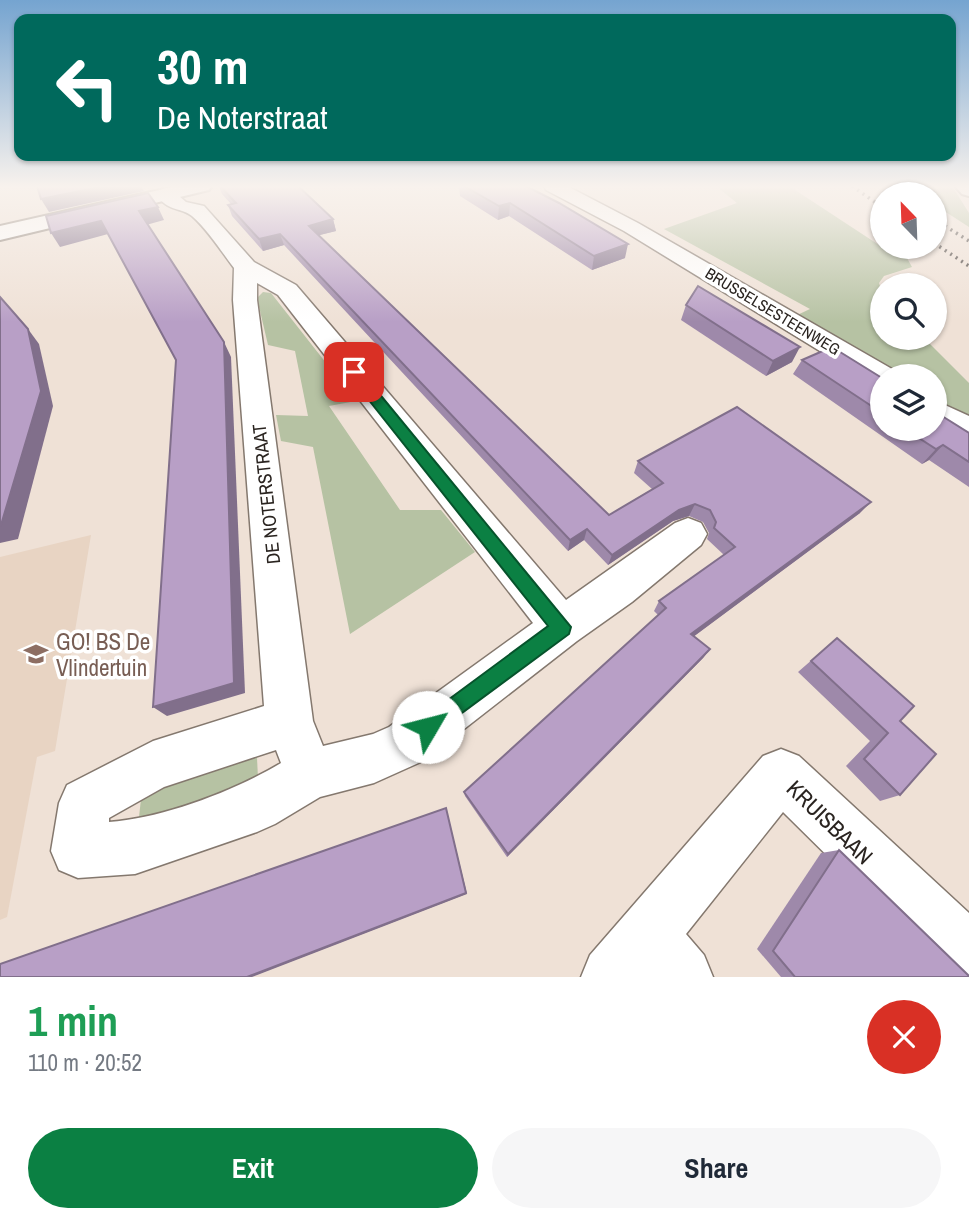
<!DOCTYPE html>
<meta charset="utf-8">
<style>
:root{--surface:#fff;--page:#f6f6f7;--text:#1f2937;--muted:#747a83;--accent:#0b8043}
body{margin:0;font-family:"Archivo Narrow",sans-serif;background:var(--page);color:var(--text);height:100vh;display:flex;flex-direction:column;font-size:26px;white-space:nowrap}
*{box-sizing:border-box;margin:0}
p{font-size:23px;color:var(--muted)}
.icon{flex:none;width:38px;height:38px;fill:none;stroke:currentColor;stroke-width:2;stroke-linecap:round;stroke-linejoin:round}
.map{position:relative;height:977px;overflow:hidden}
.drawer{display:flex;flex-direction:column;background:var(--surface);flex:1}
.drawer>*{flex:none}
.guide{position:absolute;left:14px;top:14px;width:942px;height:147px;border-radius:14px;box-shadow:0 2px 5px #0004;background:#00695c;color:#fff;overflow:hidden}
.needle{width:46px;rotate:337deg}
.controls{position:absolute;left:870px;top:182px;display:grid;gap:14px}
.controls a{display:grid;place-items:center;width:77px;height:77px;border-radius:50%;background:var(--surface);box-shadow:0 2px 5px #0004;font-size:35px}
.pin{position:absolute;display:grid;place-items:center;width:60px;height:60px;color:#fff;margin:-30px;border-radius:14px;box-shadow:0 4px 10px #0006}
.me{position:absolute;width:77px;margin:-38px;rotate:53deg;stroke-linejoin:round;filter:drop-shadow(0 0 5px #0008)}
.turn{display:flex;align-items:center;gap:24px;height:147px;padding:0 28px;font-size:32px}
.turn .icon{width:91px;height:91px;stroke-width:2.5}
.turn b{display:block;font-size:49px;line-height:60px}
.round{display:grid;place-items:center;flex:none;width:74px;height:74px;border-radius:37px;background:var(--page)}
.overview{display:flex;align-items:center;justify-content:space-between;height:119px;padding:0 28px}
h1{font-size:42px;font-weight:700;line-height:52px;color:#1e9e55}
.primary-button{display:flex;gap:14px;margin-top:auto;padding:14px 28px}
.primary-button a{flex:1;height:80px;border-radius:42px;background:var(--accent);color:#fff;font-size:28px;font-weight:700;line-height:80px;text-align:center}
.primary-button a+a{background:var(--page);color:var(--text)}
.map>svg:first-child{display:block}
.built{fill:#e8d4c3}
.green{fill:#b6c2a3}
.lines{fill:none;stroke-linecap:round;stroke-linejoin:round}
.minor-casing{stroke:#84786e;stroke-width:3}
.tertiary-casing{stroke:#84786e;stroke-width:4}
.trunk-casing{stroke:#84786e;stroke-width:4}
.minor{fill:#fff;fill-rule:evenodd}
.tertiary{fill:#fff;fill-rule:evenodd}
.trunk{fill:#fff;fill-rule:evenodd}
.rail{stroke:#413a36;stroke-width:3.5;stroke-dasharray:2 4.5;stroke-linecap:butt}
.wall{fill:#9e89aa}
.shaded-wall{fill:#816f8b}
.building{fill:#b89fc6;stroke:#816f8b;stroke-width:2}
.route{fill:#0b8043;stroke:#07532c;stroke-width:2}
.labels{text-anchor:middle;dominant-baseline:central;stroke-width:7;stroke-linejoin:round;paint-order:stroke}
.far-street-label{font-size:16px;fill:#2a2420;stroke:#fff}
.street-label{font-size:19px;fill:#2a2420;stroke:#fff}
.near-education-label{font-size:23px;fill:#785e54;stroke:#fff;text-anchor:start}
.near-street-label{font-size:23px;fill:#2a2420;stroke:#fff}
</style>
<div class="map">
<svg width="969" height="977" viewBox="0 0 969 977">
<rect width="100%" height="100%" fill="#efe1d6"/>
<!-- built -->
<polygon class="built" points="91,535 55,751 37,757 7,917 0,920 0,557"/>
<!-- green -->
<g class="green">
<polygon points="716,186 789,186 882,247 907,258 912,267 884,276 879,283 882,293 882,338 924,338 969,383 969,422 935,400 934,376 895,376 793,317 810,309 664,229 737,203"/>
<polygon points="904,186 952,186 969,213 969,227 935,205 934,194 917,194"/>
<polygon points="263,292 271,293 356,401 329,406 400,510 441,510 475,552 350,634 313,447 281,441 276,415 308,416 295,351 268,345 257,298"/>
<polygon points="234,753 257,758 258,778 165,820 139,817 141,799 166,776"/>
</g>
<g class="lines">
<!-- minor casing -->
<g class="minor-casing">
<g id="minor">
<polygon points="544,186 567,186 638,223 892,369 896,376 882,376 882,385 872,383 624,231 546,190"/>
<path d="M 165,188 L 172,190 L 186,202 L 204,206 L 254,262 L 296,285 L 566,600 L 675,523 L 688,518 L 701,523 L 707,534 L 701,545 L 632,602 L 577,641 L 423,761 L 374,783 L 320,797 L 275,824 L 257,832 L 135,874 L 78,878 L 59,870 L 51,851 L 59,803 L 67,785 L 153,741 L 264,706 L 233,300 L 234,268 C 221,251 208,230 192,216 C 181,207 170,213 155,194 ZM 257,283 L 278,295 L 533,623 L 389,727 L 373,734 L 323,746 L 313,721 L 257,300 ZM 276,750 L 281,763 C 234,791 163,818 109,822 L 109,818 L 164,787 Z"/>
<polygon points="934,400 969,416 969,442 958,439 934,425"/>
<polygon points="781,749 799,756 969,913 969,977 948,975 783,812 686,934 704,955 713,977 581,977 590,955 763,756"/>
</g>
</g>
<!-- tertiary casing -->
<g class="tertiary-casing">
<polygon id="tertiary" points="177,186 212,186 209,190 0,240 0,226"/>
</g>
<!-- trunk casing -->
<g class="trunk-casing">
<polygon id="trunk" points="955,186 969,186 969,196 962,194"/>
</g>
<!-- minor -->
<use href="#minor" class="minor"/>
<!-- tertiary -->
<use href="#tertiary" class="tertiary"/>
<!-- trunk -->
<use href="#trunk" class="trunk"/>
<!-- rail -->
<g class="rail">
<polyline points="852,186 882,207"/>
<polyline points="893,186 907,194"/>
<polyline points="934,219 969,241"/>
<polyline points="934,243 969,266"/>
</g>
</g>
<!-- wall -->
<g class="wall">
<polygon points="219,186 298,186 333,219 336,231 319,235 609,515 652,489 634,473 638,461 860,513 694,636 710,649 703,658 507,857 465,796 464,792 658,615 654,611 659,601 724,555 707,539 709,533 703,522 689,516 673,521 608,565 584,540 568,551 284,245 263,251 232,216 228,205 231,204 222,194"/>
<polygon points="459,186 526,186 625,258 592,270 509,216 498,220 460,196"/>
<polygon points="686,305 792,362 766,376 681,320"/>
<polygon points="802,360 882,378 882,429 934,429 969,433 969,487 929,460 922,464 793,374"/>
<polygon points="837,638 900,721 900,795 880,801 846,766 870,741 798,672"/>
<polygon points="839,850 969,977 781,977 757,949 821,853"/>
</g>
<!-- shaded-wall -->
<g class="shaded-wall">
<polygon points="105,186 141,186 144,191 49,212 41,199"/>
<polygon points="510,203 509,216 498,220 499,206"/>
<polygon points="158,207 164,220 146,225 139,211"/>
<polygon points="333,219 336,231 312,237 309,226"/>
<polygon points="101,221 108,234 60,247 51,233"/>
<polygon points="280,234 284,245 263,251 259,239"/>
<polygon points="628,244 625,258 592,270 594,256"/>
<polygon points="28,329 39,344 53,406 18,539 0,543 0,526"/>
<polygon points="224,342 231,357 245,693 167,716 153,707"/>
<polygon points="800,347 792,362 766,376 773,361"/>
<polygon points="943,445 929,460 922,464 936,449"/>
<polygon points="871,502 860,513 685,643 691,634"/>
<polygon points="695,504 689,516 673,521 608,565 612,555 679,510"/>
<polygon points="587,529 584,540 568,551 570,540"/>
<polygon points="710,649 703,658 507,857 508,854"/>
<polygon points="446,808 467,894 252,977 247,977"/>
</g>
<!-- building -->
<g class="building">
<polygon points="37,186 105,186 41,199"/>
<polygon points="220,186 298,186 333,219 309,226 609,515 663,483 638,461 737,407 871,502 691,634 710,649 508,854 464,792 666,608 659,601 735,547 714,528 716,522 710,510 695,504 679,510 612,555 587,529 570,540 280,234 259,239 228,205 236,203"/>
<polygon points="464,186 526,186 559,203 628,244 594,256 510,203 499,206"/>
<polygon points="148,193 158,207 139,211 224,342 234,683 153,707 176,360 101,221 51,233 46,216"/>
<polygon points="698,286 800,347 773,361 686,305"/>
<polygon points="0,297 28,329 41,391 1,525 0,526"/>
<polygon points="832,347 882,378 882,413 802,360"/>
<polygon points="934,411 969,433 969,462 943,445 936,449 905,429 934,429"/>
<polygon points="837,638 914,706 900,721 936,754 900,795 864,759 888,733 811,661"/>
<polygon points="446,808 466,893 247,977 0,977 0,964"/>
<polygon points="839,850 969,976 969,977 795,977 773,951"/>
</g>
<!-- sky -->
<linearGradient id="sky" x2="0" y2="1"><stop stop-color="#75a4d0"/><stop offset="0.58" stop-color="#f8f2ed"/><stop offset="1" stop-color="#f8f2ed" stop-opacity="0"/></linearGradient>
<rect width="969" height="322" fill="url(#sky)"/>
<!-- route -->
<polygon class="route" points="354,368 359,369 571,627 569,634 428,738 421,735 418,727 421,720 548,626 349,375 349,369"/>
<!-- icons -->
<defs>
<g id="school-bare" transform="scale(1.89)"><path d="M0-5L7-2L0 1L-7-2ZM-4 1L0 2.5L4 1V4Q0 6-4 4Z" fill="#8d6e63" stroke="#fff" stroke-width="2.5" paint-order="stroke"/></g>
</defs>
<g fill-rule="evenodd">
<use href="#school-bare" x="36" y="654"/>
</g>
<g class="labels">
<!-- far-street labels -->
<g class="far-street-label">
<text transform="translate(773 311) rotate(31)">BRUSSELSESTEENWEG</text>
</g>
<!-- street labels -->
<g class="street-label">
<text transform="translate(266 494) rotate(-96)">DE NOTERSTRAAT</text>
</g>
<!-- near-education labels -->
<g class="near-education-label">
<text x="56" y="641">GO! BS De<tspan x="56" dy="26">Vlindertuin</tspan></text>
</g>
<!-- near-street labels -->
<g class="near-street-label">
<text transform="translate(830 822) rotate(44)">KRUISBAAN</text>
</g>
</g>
</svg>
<div class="controls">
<a><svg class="needle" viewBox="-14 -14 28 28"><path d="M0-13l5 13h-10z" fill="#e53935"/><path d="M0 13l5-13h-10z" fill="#747a83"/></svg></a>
<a><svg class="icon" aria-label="search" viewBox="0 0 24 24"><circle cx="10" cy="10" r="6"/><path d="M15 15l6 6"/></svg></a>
<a><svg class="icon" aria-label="layers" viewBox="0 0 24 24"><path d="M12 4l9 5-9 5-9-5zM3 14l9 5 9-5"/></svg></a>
</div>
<div class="pin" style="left:354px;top:372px;background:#d93025"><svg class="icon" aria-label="arrive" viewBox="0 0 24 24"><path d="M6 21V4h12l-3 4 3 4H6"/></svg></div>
<svg class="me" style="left:428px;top:727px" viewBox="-20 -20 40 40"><circle r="19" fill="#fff"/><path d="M0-13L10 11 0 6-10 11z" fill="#0b8043"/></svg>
<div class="guide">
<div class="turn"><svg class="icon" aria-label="left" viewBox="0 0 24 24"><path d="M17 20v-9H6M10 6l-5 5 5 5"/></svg><div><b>30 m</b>De Noterstraat</div></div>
</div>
</div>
<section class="drawer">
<div class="overview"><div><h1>1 min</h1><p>110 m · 20:52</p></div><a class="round" style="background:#d93025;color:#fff"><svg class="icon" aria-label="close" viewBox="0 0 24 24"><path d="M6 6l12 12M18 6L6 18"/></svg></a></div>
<div class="primary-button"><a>Exit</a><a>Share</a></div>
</section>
